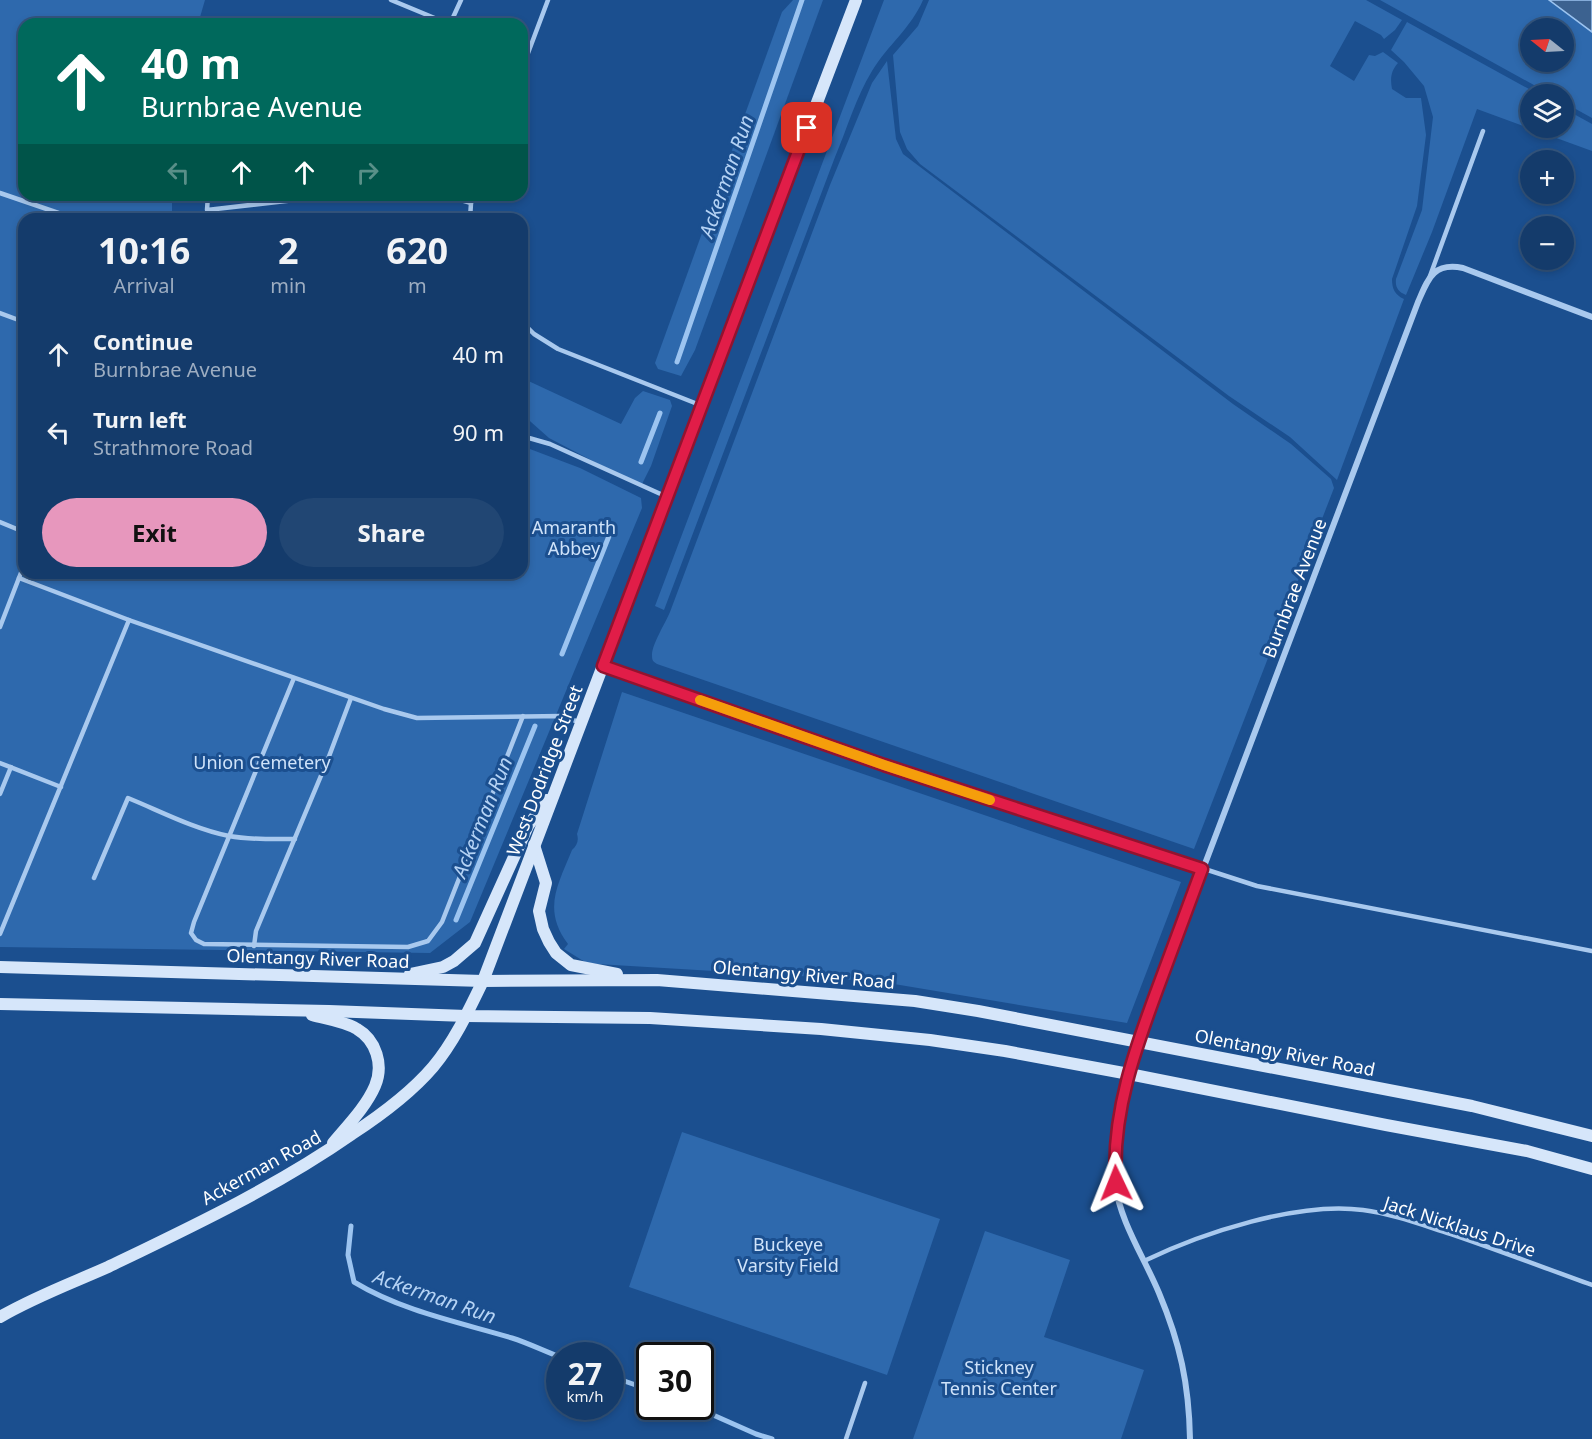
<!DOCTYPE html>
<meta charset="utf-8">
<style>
:root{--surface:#143b6b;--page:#214673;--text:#f1f3f6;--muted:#9dadc1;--line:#33557e;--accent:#e797bd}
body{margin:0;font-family:"Noto Sans",sans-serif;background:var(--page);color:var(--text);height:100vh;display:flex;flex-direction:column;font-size:22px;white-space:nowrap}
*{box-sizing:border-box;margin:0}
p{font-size:20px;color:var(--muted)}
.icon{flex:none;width:33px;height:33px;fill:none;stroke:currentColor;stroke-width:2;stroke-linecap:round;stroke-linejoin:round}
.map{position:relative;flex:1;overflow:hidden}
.details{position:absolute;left:18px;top:213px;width:510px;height:366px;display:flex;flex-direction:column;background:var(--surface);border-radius:18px;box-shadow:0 3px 9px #0003,0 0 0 2px var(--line)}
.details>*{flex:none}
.hud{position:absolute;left:18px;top:18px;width:510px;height:183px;border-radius:18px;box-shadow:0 3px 9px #0003,0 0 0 2px var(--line);background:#00695c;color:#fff;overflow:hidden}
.needle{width:39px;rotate:288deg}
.controls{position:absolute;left:1520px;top:18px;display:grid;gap:12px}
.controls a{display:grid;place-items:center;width:54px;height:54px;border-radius:50%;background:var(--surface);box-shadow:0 3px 9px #0003,0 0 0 2px var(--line);font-size:30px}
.speed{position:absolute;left:546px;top:1342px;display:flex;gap:12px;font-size:30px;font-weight:700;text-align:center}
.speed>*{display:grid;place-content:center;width:78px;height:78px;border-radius:50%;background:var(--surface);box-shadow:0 3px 9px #0003,0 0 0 2px var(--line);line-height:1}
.speed small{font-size:15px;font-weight:400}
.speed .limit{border:3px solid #111;border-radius:9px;background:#fff;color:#111}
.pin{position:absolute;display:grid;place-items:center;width:51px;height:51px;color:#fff;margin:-26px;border-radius:12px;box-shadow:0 3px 9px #0006}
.me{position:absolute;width:66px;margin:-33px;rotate:358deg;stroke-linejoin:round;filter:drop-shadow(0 0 4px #0008)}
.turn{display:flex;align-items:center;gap:21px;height:126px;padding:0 24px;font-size:27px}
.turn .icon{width:78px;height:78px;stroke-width:2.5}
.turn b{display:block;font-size:42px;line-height:51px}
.lanes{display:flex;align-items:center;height:57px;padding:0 24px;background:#0003;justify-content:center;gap:30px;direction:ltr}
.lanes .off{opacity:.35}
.eta{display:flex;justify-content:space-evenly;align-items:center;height:102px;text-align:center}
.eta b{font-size:36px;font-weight:700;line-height:42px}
.cta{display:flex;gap:12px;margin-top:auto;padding:12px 24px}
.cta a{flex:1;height:69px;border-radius:36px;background:var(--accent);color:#111;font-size:24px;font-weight:700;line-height:69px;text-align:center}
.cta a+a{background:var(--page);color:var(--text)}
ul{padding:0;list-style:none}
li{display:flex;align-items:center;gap:18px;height:78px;padding:0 24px}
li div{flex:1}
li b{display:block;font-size:22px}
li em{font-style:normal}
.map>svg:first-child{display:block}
.green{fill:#2e69ad;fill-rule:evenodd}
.water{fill:#3c6290;stroke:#9cc4f0;stroke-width:1.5}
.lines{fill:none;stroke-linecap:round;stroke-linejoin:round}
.stream{stroke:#9cc4f0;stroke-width:5}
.lane{stroke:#a9c9ee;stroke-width:4.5}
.street{stroke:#a9c9ee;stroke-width:6}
.secondary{stroke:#d6e6fa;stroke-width:12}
.route-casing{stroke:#92132f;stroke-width:15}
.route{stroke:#e11d48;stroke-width:10}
.slow{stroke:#f59e0b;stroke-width:10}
.labels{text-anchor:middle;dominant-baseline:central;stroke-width:6;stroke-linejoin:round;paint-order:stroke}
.park-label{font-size:18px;fill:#cfe3fa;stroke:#1b4f8f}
.street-label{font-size:18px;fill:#fff;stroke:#1b4f8f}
.water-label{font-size:20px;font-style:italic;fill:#b5d3f5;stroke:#1b4f8f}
</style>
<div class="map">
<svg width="1592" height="1439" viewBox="0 0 1592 1439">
<rect width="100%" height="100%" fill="#1b4f8f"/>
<!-- green -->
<g class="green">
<polygon points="0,0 205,0 198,24 24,24 24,195 172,195 172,219 24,219 24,573 522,573 522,446 580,468 641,498 642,508 470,922 430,953 0,947"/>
<polygon points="793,0 823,0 695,350 681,376 658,369 655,363 782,12"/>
<path d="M 884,0 L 923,0 C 911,28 887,46 872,71 C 856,97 847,129 835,157 L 664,610 L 655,606 Z"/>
<path d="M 929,0 L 1366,0 L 1402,20 L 1395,30 L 1384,39 L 1381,35 L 1355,21 L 1330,66 L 1354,81 L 1369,55 L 1375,56 L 1383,52 L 1398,63 C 1391,71 1390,78 1392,89 L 1406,98 L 1421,98 L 1426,135 L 1417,206 L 1392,279 C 1392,289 1395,295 1404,299 L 1337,480 L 1290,437 L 1229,396 L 920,164 L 907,149 L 900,132 L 893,55 L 918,26 Z"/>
<path d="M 1380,0 L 1549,0 L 1592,32 L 1592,118 L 1563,102 L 1563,94 L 1550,94 ZM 1563,28 L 1563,62 L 1530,62 L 1530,28 Z"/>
<path d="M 1407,22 L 1538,94 L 1530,94 L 1530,128 L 1563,128 L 1563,108 L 1592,124 L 1592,151 L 1477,109 L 1432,232 L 1406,295 C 1398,292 1395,287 1396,279 L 1422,210 L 1433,117 L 1424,86 L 1404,62 L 1391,50 Z"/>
<path d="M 887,61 L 896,139 L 903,154 L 1233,404 L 1291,444 L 1331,479 L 1334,488 L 1194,849 L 657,664 C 653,661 652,661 652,655 C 652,644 666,622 670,612 L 830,185 L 872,83 Z"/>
<polygon points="522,378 621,424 635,398 643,391 670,400 672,406 651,466 642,484 610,470 549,438 522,414"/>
<path d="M 622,692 L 1181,882 L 1127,1023 L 894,984 L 832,978 L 597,964 L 585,962 L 564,949 L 568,944 C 542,909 558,885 572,850 C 577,845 579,841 577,834 Z"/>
<polygon points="682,1132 940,1219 887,1375 629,1287"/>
<polygon points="985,1231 1070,1260 1044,1337 1144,1370 1121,1439 913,1439"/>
</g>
<!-- water -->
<polygon class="water" points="1549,0 1592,0 1592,32"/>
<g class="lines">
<!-- stream -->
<g class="stream">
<polyline points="677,362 802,0"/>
<polyline points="641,462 660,413"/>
<polyline points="562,654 609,536"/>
<polyline points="456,920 535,726"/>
<path d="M 351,1226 L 348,1255 L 354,1282 C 402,1311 458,1322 512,1338 C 528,1343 544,1351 560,1357"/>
<polyline points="610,1376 650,1390"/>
<polyline points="695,1407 756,1434 772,1439"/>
</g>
<!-- lane -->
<g class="lane">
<polyline points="391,0 449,24"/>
<polyline points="450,24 461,0"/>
<polyline points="522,69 548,0"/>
<polyline points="0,193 76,219"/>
<polyline points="208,195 207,210 338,195"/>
<polyline points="444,195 471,203"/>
<polyline points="470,219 471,203 474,195"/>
<polyline points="1430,276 1483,131"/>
<polyline points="0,313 24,322"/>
<polyline points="522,322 534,334 558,349 700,405"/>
<polyline points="522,436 550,444 665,496"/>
<polyline points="0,522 24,532"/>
<polyline points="19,578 129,620 384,709 417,718 561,716 579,722"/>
<polyline points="0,627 24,565"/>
<polyline points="605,666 884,765 1257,886 1592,951"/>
<polyline points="294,678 194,922 191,933 196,940 204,944 408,947 428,941 442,922 523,716"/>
<polyline points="0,763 61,787"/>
<polyline points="0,794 11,767"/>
<path d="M 94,878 L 128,798 C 160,811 194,829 229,836 C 251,840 273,839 295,839"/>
<polyline points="0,934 129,620"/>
<polyline points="254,946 256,931 328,759 351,698"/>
<path d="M 1144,1261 C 1202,1233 1299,1201 1363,1210 C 1393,1214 1422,1225 1451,1234 C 1498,1250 1545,1268 1592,1285"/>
<polyline points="846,1439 865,1383"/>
</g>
<!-- street -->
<path class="street" d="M 1190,1439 C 1189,1384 1180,1343 1159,1293 C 1144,1257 1120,1222 1115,1183 C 1109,1129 1129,1073 1145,1022 L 1418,302 C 1428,279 1433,262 1463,268 L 1592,317"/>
<!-- secondary -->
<g class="secondary">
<polyline points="534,845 546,883 539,911 543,929 549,942 556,953 571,965 617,974"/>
<polyline points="0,967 483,981 657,980 915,1001 978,1011 1472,1106 1592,1136"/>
<polyline points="410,974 443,967 454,961 475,943 528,826 547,800"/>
<polyline points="0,1004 329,1011 466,1016 650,1018 821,1029 930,1040 1005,1051 1129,1074 1386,1125 1527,1151 1592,1169"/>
<path d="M 312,1015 C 326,1019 344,1021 357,1029 C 376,1040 384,1065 375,1086 C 366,1107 347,1126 333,1143"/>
<path d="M 0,1317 C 34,1297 72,1283 108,1267 C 191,1227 276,1187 352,1134 C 381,1115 410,1094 433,1067 C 454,1042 469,1010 483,981 L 856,0"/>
</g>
</g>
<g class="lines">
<!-- route casing -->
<g class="route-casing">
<path id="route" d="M 807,128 L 603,666 L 884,765 L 1202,869 C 1188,907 1174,944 1160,982 C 1136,1046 1111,1114 1116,1183"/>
</g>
<!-- route -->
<use href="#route" class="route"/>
<!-- slow -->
<polyline class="slow" points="700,700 884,765 990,800"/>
</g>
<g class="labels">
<!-- park labels -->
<g class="park-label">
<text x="574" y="527">Amaranth<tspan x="574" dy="21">Abbey</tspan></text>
<text x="262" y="762">Union Cemetery</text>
<text x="788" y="1244">Buckeye<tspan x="788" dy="21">Varsity Field</tspan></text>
<text x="999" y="1367">Stickney<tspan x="999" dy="21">Tennis Center</tspan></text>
</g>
<!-- street labels -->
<g class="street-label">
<text transform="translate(1294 588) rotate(-69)">Burnbrae Avenue</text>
<text transform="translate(544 770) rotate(-69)">West Dodridge Street</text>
<text transform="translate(318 958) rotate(2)">Olentangy River Road</text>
<text transform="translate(804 974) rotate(5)">Olentangy River Road</text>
<text transform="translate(1285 1052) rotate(11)">Olentangy River Road</text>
<text transform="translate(261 1167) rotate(-29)">Ackerman Road</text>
<text transform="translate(1460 1226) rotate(18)">Jack Nicklaus Drive</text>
</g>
<!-- water labels -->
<g class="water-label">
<text transform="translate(726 176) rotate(-71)">Ackerman Run</text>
<text transform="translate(482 817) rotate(-68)">Ackerman Run</text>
<text transform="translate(435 1296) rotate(19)">Ackerman Run</text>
</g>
</g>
</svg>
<div class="controls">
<a><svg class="needle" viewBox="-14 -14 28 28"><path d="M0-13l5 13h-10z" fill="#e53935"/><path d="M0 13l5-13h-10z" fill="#9dadc1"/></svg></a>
<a><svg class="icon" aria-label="layers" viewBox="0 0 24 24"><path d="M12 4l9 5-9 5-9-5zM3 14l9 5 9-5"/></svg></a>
<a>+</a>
<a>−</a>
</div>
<div class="speed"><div>27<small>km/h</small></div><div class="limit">30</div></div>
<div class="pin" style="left:807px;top:128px;background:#d93025"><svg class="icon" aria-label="arrive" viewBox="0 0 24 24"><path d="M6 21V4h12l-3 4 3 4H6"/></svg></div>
<svg class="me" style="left:1116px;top:1183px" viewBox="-20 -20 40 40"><path d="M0-17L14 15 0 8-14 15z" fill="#e11d48" stroke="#fff" stroke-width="4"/></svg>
<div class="hud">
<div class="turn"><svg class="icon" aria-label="ahead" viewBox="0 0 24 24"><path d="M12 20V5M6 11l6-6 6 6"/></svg><div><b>40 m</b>Burnbrae Avenue</div></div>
<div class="lanes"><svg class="icon off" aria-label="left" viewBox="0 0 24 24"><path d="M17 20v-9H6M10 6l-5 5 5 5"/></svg><svg class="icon" aria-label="ahead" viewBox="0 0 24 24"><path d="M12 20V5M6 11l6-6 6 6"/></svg><svg class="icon" aria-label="ahead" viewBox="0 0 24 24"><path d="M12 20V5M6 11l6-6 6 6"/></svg><svg class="icon off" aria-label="right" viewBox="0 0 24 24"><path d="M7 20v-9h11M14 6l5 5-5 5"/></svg></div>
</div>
<section class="details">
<div class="eta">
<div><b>10:16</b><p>Arrival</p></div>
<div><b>2</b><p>min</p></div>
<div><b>620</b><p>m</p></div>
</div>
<ul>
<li><svg class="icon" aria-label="ahead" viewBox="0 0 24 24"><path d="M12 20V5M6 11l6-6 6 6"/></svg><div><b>Continue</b><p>Burnbrae Avenue</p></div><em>40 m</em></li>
<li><svg class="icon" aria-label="left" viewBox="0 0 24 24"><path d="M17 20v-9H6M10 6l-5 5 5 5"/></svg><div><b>Turn left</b><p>Strathmore Road</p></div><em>90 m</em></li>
</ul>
<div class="cta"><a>Exit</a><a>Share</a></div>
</section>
</div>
